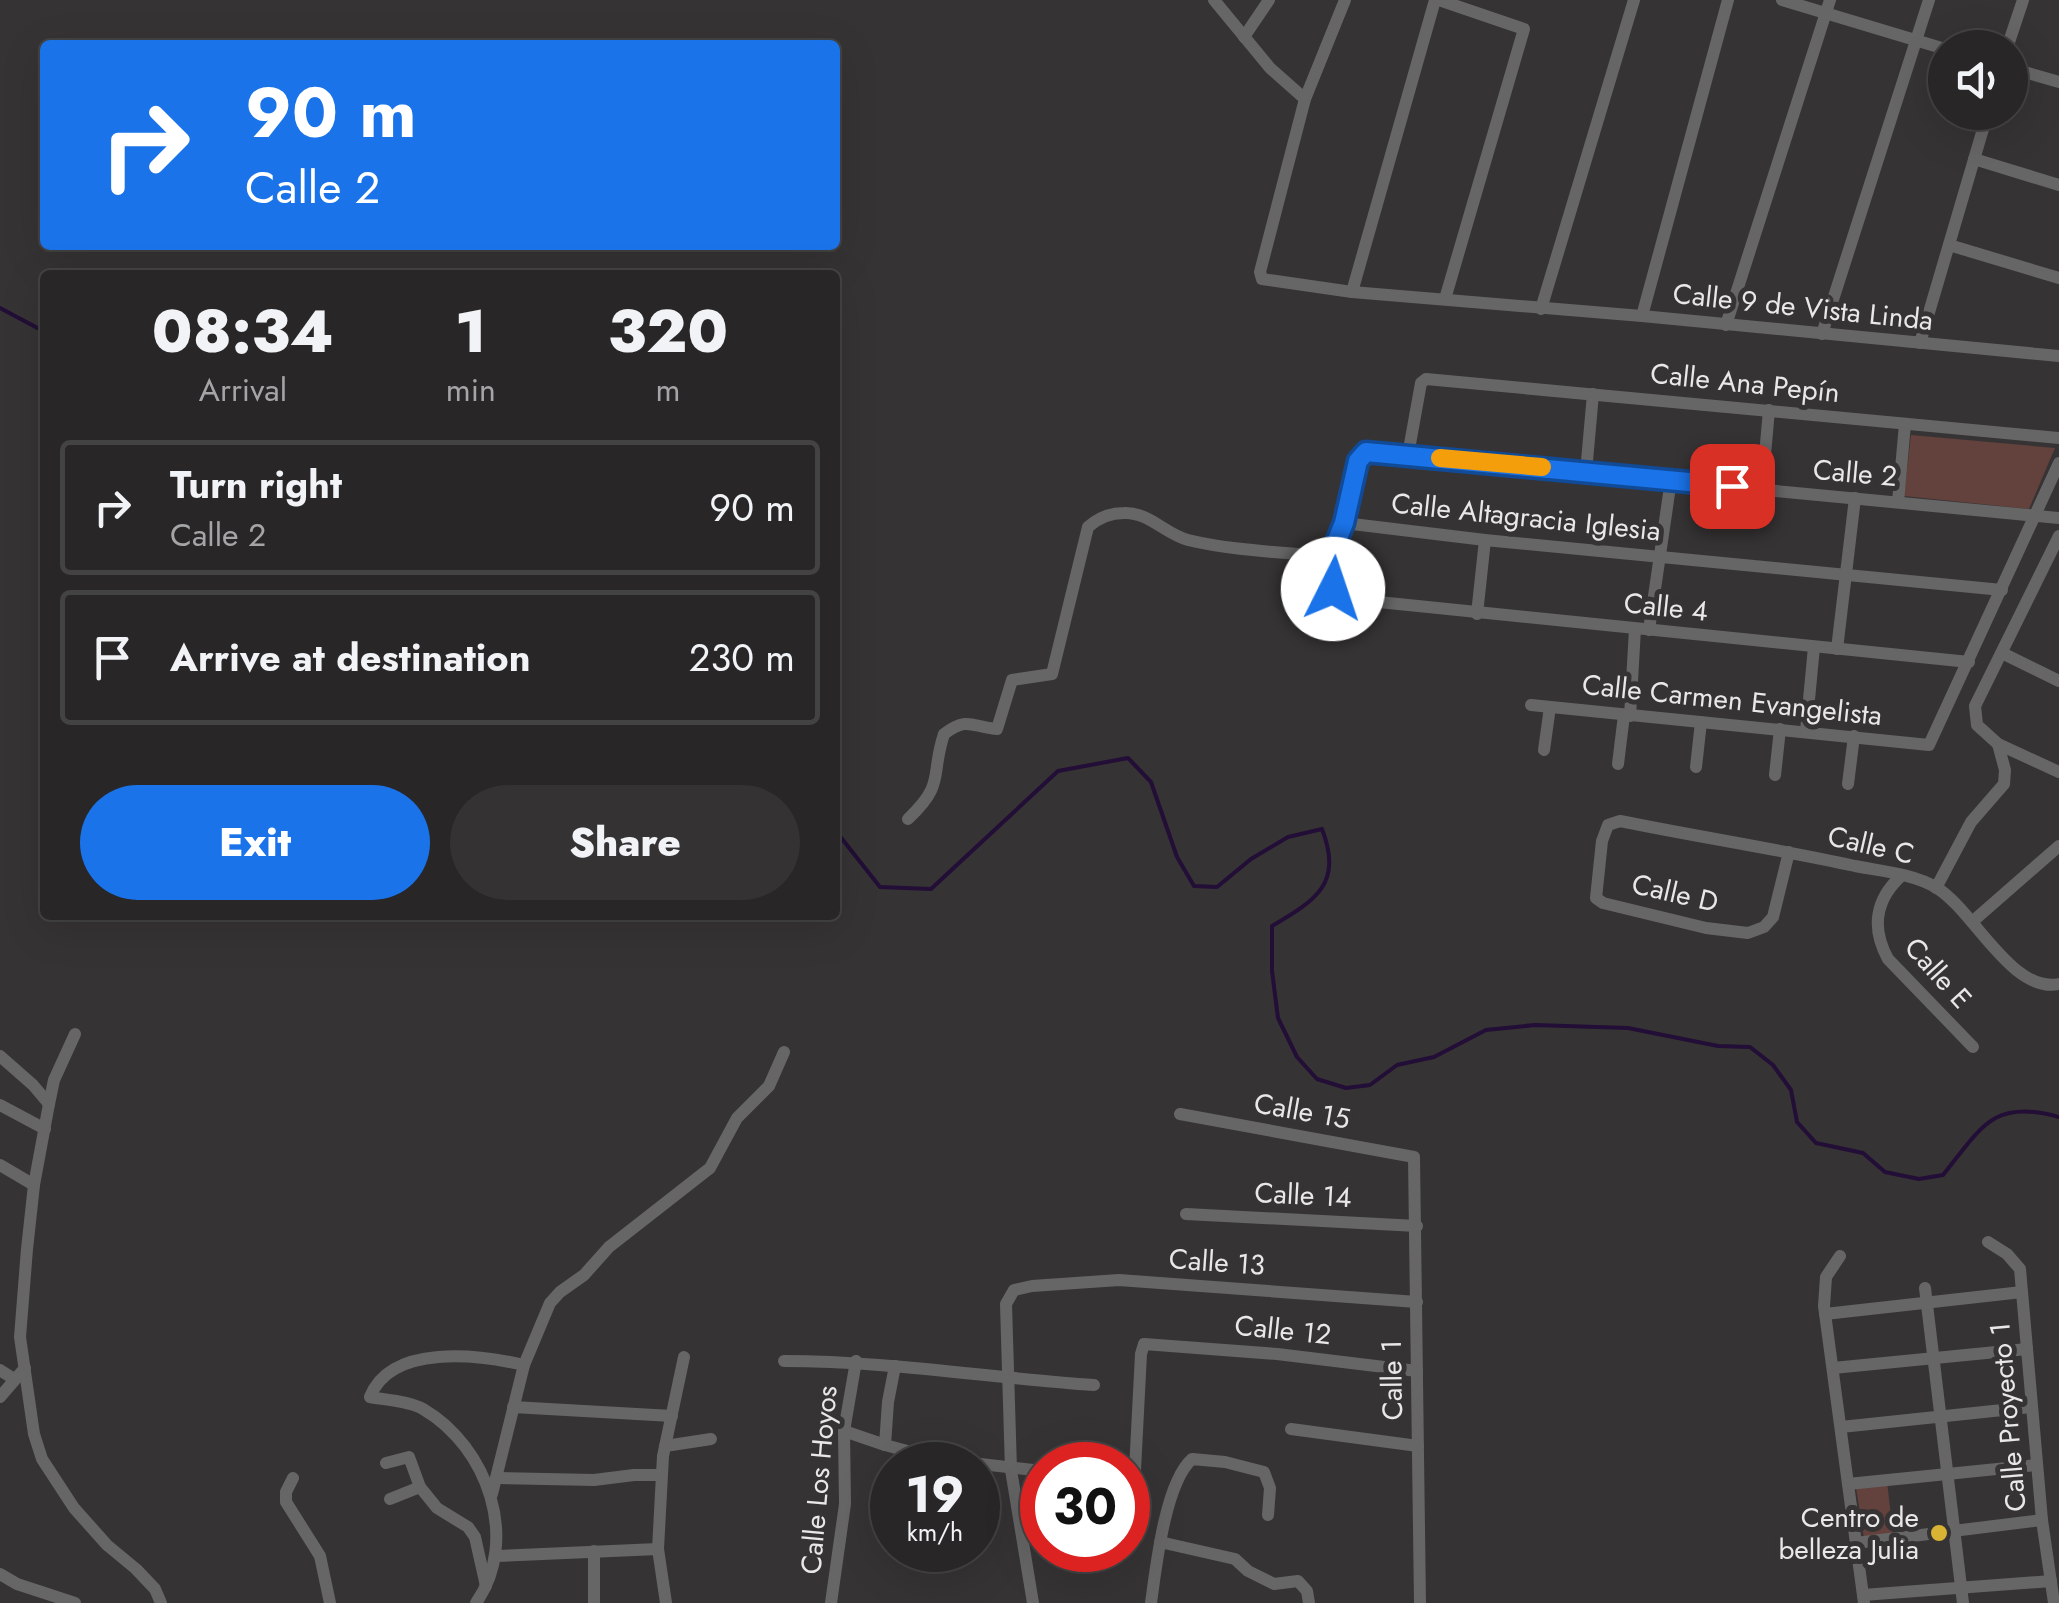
<!DOCTYPE html>
<meta charset="utf-8">
<style>
:root{--surface:#282627;--page:#343233;--text:#f1f3f6;--muted:#a5a5a7;--line:#444344;--accent:#1a73e8}
body{margin:0;font-family:Jost,sans-serif;background:var(--page);color:var(--text);height:100vh;display:flex;flex-direction:column;font-size:38px;white-space:nowrap}
*{box-sizing:border-box;margin:0}
p{font-size:32px;color:var(--muted)}
.icon{flex:none;width:55px;height:55px;fill:none;stroke:currentColor;stroke-width:2;stroke-linecap:round;stroke-linejoin:round}
.map{position:relative;flex:1;overflow:hidden}
.side{position:absolute;left:40px;top:270px;width:800px;height:650px;display:flex;flex-direction:column;background:var(--surface);border-radius:10px;box-shadow:0 10px 40px #0002,0 0 0 2px var(--line)}
.side>*{flex:none}
.banner{position:absolute;left:40px;top:40px;width:800px;height:210px;border-radius:10px;box-shadow:0 10px 40px #0002,0 0 0 2px var(--line);background:#1a73e8;color:#fff;overflow:hidden}
.fabs{position:absolute;left:1928px;top:30px;display:grid;gap:20px}
.fabs a{display:grid;place-items:center;width:100px;height:100px;border-radius:50%;background:var(--surface);box-shadow:0 10px 40px #0002,0 0 0 2px var(--line);font-size:50px}
.speed{position:absolute;left:870px;top:1442px;display:flex;gap:20px;font-size:50px;font-weight:700;text-align:center}
.speed>*{display:grid;place-content:center;width:130px;height:130px;border-radius:50%;background:var(--surface);box-shadow:0 10px 40px #0002,0 0 0 2px var(--line);line-height:1}
.speed small{font-size:25px;font-weight:400}
.speed .limit{border:15px solid #d22;background:#fff;color:#111}
.pin{position:absolute;display:grid;place-items:center;width:85px;height:85px;color:#fff;margin:-42px;border-radius:20px;box-shadow:0 5px 15px #0006}
.me{position:absolute;width:110px;margin:-55px;rotate:4deg;stroke-linejoin:round;filter:drop-shadow(0 0 8px #0008)}
.turn{display:flex;align-items:center;gap:35px;height:210px;padding:0 40px;font-size:45px}
.turn .icon{width:130px;height:130px;stroke-width:2.5}
.turn b{display:block;font-size:70px;line-height:85px}
.eta{display:flex;justify-content:space-evenly;align-items:center;height:170px;text-align:center}
.eta b{font-size:60px;font-weight:800;line-height:70px}
.primary-button{display:flex;gap:20px;margin-top:auto;padding:20px 40px}
.primary-button a{flex:1;height:115px;border-radius:60px;background:var(--accent);color:#fff;font-size:40px;font-weight:800;line-height:115px;text-align:center}
.primary-button a+a{background:var(--page);color:var(--text)}
ul{padding:0;list-style:none}
li{display:flex;align-items:center;gap:30px;height:135px;margin:0 20px 15px;padding:0 20px;border:5px solid var(--line);border-radius:10px}
li div{flex:1}
li b{display:block;font-size:38px}
li em{font-style:normal}
.map>svg:first-child{display:block}
.green{fill:#63413c}
.lines{fill:none;stroke-linecap:round;stroke-linejoin:round}
.stream{stroke:#220e36;stroke-width:4}
.minor{stroke:#676667;stroke-width:12}
.route-casing{stroke:#114b97;stroke-width:25}
.route{stroke:#1a73e8;stroke-width:18}
.slow{stroke:#f59e0b;stroke-width:18}
.poi-dot{fill:#d9b334;stroke:#363334;stroke-width:4}
.labels{text-anchor:middle;dominant-baseline:central;stroke-width:10;stroke-linejoin:round;paint-order:stroke}
.street-label{font-size:28px;fill:#e9e7e8;stroke:#363334}
.poi-label{font-size:28px;fill:#e9e7e8;stroke:#363334;text-anchor:end}
</style>
<div class="map">
<svg width="2059" height="1603" viewBox="0 0 2059 1603">
<rect width="100%" height="100%" fill="#363334"/>
<!-- green -->
<g class="green">
<polygon points="1911,435 2055,448 2029,509 1904,496"/>
<polygon points="1887,1481 1893,1534 1864,1539 1856,1487"/>
</g>
<g class="lines">
<!-- stream -->
<g class="stream">
<polyline points="0,308 45,332"/>
<path d="M 835,830 L 880,887 L 931,889 L 1058,771 L 1128,758 L 1151,782 L 1177,857 L 1194,886 L 1217,887 L 1251,859 L 1288,837 L 1322,829 C 1343,884 1316,900 1272,926 L 1272,971 L 1278,1018 L 1297,1057 L 1317,1079 L 1346,1088 L 1370,1085 L 1397,1065 L 1434,1057 L 1486,1030 L 1535,1025 L 1628,1028 L 1718,1046 L 1750,1047 L 1773,1065 L 1791,1090 L 1797,1122 L 1816,1143 L 1863,1153 L 1885,1172 L 1919,1179 L 1943,1175 C 1981,1128 1993,1098 2059,1117"/>
</g>
<!-- minor -->
<g class="minor">
<polyline points="1214,0 1270,68 1305,99"/>
<polyline points="1345,0 1305,99 1260,272 1262,279 1352,292 1642,316 2059,356"/>
<polyline points="1439,0 1524,29 1445,299"/>
<polyline points="1782,0 1945,49"/>
<polyline points="1244,37 1269,0"/>
<polyline points="2007,48 2023,0"/>
<polyline points="2010,68 2059,82"/>
<polyline points="1974,159 2059,185"/>
<polyline points="1949,245 2059,278"/>
<polyline points="1352,292 1435,0"/>
<polyline points="1541,309 1634,0"/>
<polyline points="1642,316 1728,0"/>
<polyline points="1726,325 1830,0"/>
<polyline points="1822,334 1929,0"/>
<polyline points="1920,343 1988,112"/>
<polyline points="1408,455 1421,383 1426,379 2059,438"/>
<polyline points="1586,472 1593,394"/>
<polyline points="1762,488 1769,410"/>
<polyline points="1898,502 1905,424"/>
<polyline points="1344,523 1485,540 2002,590"/>
<polyline points="2059,536 1975,706 1977,725 1998,744 2059,772"/>
<polyline points="1477,614 1485,540"/>
<polyline points="1649,630 1671,480"/>
<polyline points="1837,649 1855,498"/>
<polyline points="2002,653 2059,681"/>
<polyline points="1969,662 1359,600 1333,589 1330,557 1344,523 1359,461 1367,452 2059,518"/>
<polyline points="1531,705 1929,745 2059,463"/>
<polyline points="1630,716 1635,629"/>
<polyline points="1806,731 1814,647"/>
<polyline points="1544,750 1550,707"/>
<polyline points="1618,764 1624,715"/>
<polyline points="1696,767 1701,722"/>
<polyline points="1775,775 1780,729"/>
<polyline points="1848,784 1854,736"/>
<path d="M 908,819 C 946,783 930,776 944,734 C 968,716 971,727 997,729 L 1012,680 L 1052,674 L 1088,527 C 1098,518 1109,513 1124,513 C 1149,512 1165,534 1188,540 C 1234,551 1283,552 1330,557"/>
<path d="M 1789,852 L 1773,917 L 1764,927 L 1748,933 L 1706,928 L 1603,903 L 1596,898 L 1602,841 L 1608,825 L 1620,821 C 1699,837 1777,849 1855,866 C 1881,871 1914,874 1937,888 C 1974,911 2012,994 2059,984"/>
<path d="M 1901,876 C 1875,900 1871,928 1888,959 L 1973,1047"/>
<polyline points="1936,888 1971,822 2004,784 2005,770 1998,744"/>
<polyline points="1972,922 2059,846"/>
<polyline points="75,1034 54,1080 49,1104 34,1185 27,1249 20,1337 34,1434 42,1459 74,1508 107,1545 136,1569 155,1589 161,1603"/>
<polyline points="0,1056 33,1085 49,1104"/>
<polyline points="0,1105 45,1129"/>
<polyline points="1180,1114 1414,1157 1420,1603"/>
<polyline points="0,1165 34,1185"/>
<polyline points="1186,1214 1417,1226"/>
<polyline points="1988,1242 2007,1254 2020,1269 2042,1520 2054,1603"/>
<polyline points="1840,1256 1826,1277 1824,1306 1864,1603"/>
<polyline points="1925,1288 1963,1603"/>
<polyline points="1825,1314 2022,1292"/>
<path d="M 784,1361 C 888,1361 991,1378 1094,1385"/>
<polyline points="895,1366 888,1402 885,1445 937,1459 1042,1471"/>
<polyline points="1833,1368 2027,1349"/>
<polyline points="0,1370 14,1379"/>
<polyline points="0,1397 25,1368"/>
<polyline points="513,1407 672,1416"/>
<polyline points="1841,1427 2031,1407"/>
<polyline points="1291,1429 1418,1446"/>
<polyline points="844,1431 885,1445"/>
<polyline points="665,1446 711,1439"/>
<polyline points="386,1463 409,1457 420,1487 437,1508 468,1527 475,1537 486,1586"/>
<polyline points="1128,1474 1134,1473 1135,1470 1141,1354 1144,1344 1277,1354 1417,1371"/>
<polyline points="293,1478 286,1492 286,1502 320,1556 330,1603"/>
<polyline points="496,1478 594,1480 634,1475 661,1475"/>
<polyline points="1848,1484 2037,1465"/>
<polyline points="492,1494 524,1365 550,1303 560,1292 584,1275 609,1247 710,1168 737,1118 769,1086 784,1052"/>
<polyline points="390,1499 420,1487"/>
<polyline points="1160,1542 1235,1559 1248,1571 1274,1584 1298,1581 1307,1591 1309,1603"/>
<polyline points="1856,1543 2042,1520"/>
<polyline points="658,1549 666,1603"/>
<polyline points="594,1551 594,1603"/>
<polyline points="497,1556 658,1549 663,1456 684,1357"/>
<polyline points="0,1574 17,1584 75,1603"/>
<polyline points="1863,1595 2051,1581"/>
<path d="M 476,1603 C 520,1540 488,1447 423,1409 C 409,1401 386,1400 370,1397 C 391,1343 480,1355 524,1365"/>
<polyline points="831,1603 845,1504 844,1431 856,1361"/>
<polyline points="1033,1603 1011,1470 1006,1304 1014,1290 1032,1286 1119,1280 1417,1302"/>
<path d="M 1151,1603 C 1156,1567 1165,1483 1192,1459 L 1225,1462 L 1264,1472 L 1270,1488 L 1268,1515"/>
</g>
</g>
<g class="lines">
<!-- route casing -->
<g class="route-casing">
<polyline id="route" points="1333,589 1330,557 1344,523 1358,461 1366,452 1732,486"/>
</g>
<!-- route -->
<use href="#route" class="route"/>
<!-- slow -->
<polyline class="slow" points="1440,458 1542,467"/>
</g>
<!-- markers -->
<circle class="poi-dot" cx="1939" cy="1533" r="10"/>
<g class="labels">
<!-- street labels -->
<g class="street-label">
<text transform="translate(1803 307) rotate(6)">Calle 9 de Vista Linda</text>
<text transform="translate(1745 383) rotate(6)">Calle Ana Pepín</text>
<text transform="translate(1855 473) rotate(5)">Calle 2</text>
<text transform="translate(1526 517) rotate(6)">Calle Altagracia Iglesia</text>
<text transform="translate(1666 607) rotate(6)">Calle 4</text>
<text transform="translate(1732 700) rotate(6)">Calle Carmen Evangelista</text>
<text transform="translate(1871 845) rotate(13)">Calle C</text>
<text transform="translate(1675 893) rotate(13)">Calle D</text>
<text transform="translate(1938 973) rotate(48)">Calle E</text>
<text transform="translate(1302 1111) rotate(10)">Calle 15</text>
<text transform="translate(1303 1195) rotate(3)">Calle 14</text>
<text transform="translate(1217 1262) rotate(4)">Calle 13</text>
<text transform="translate(1283 1330) rotate(6)">Calle 12</text>
<text transform="translate(1392 1380) rotate(-91)">Calle 1</text>
<text transform="translate(2008 1417) rotate(-95)">Calle Proyecto 1</text>
<text transform="translate(819 1480) rotate(-85)">Calle Los Hoyos</text>
</g>
<!-- poi labels -->
<g class="poi-label">
<text x="1919" y="1517">Centro de<tspan x="1919" dy="32">belleza Julia</tspan></text>
</g>
</g>
</svg>
<div class="fabs">
<a><svg class="icon" aria-label="sound" viewBox="0 0 24 24"><path d="M4 9h4l5-4v14l-5-4H4zM17 9q2 3 0 6"/></svg></a>
</div>
<div class="speed"><div>19<small>km/h</small></div><div class="limit">30</div></div>
<div class="pin" style="left:1732px;top:486px;background:#d93025"><svg class="icon" aria-label="arrive" viewBox="0 0 24 24"><path d="M6 21V4h12l-3 4 3 4H6"/></svg></div>
<svg class="me" style="left:1333px;top:589px" viewBox="-20 -20 40 40"><circle r="19" fill="#fff"/><path d="M0-13L10 11 0 6-10 11z" fill="#1a73e8"/></svg>
<div class="banner">
<div class="turn"><svg class="icon" aria-label="right" viewBox="0 0 24 24"><path d="M7 20v-9h11M14 6l5 5-5 5"/></svg><div><b>90 m</b>Calle 2</div></div>
</div>
<section class="side">
<div class="eta">
<div><b>08:34</b><p>Arrival</p></div>
<div><b>1</b><p>min</p></div>
<div><b>320</b><p>m</p></div>
</div>
<ul>
<li><svg class="icon" aria-label="right" viewBox="0 0 24 24"><path d="M7 20v-9h11M14 6l5 5-5 5"/></svg><div><b>Turn right</b><p>Calle 2</p></div><em>90 m</em></li>
<li><svg class="icon" aria-label="arrive" viewBox="0 0 24 24"><path d="M6 21V4h12l-3 4 3 4H6"/></svg><div><b>Arrive at destination</b></div><em>230 m</em></li>
</ul>
<div class="primary-button"><a>Exit</a><a>Share</a></div>
</section>
</div>
